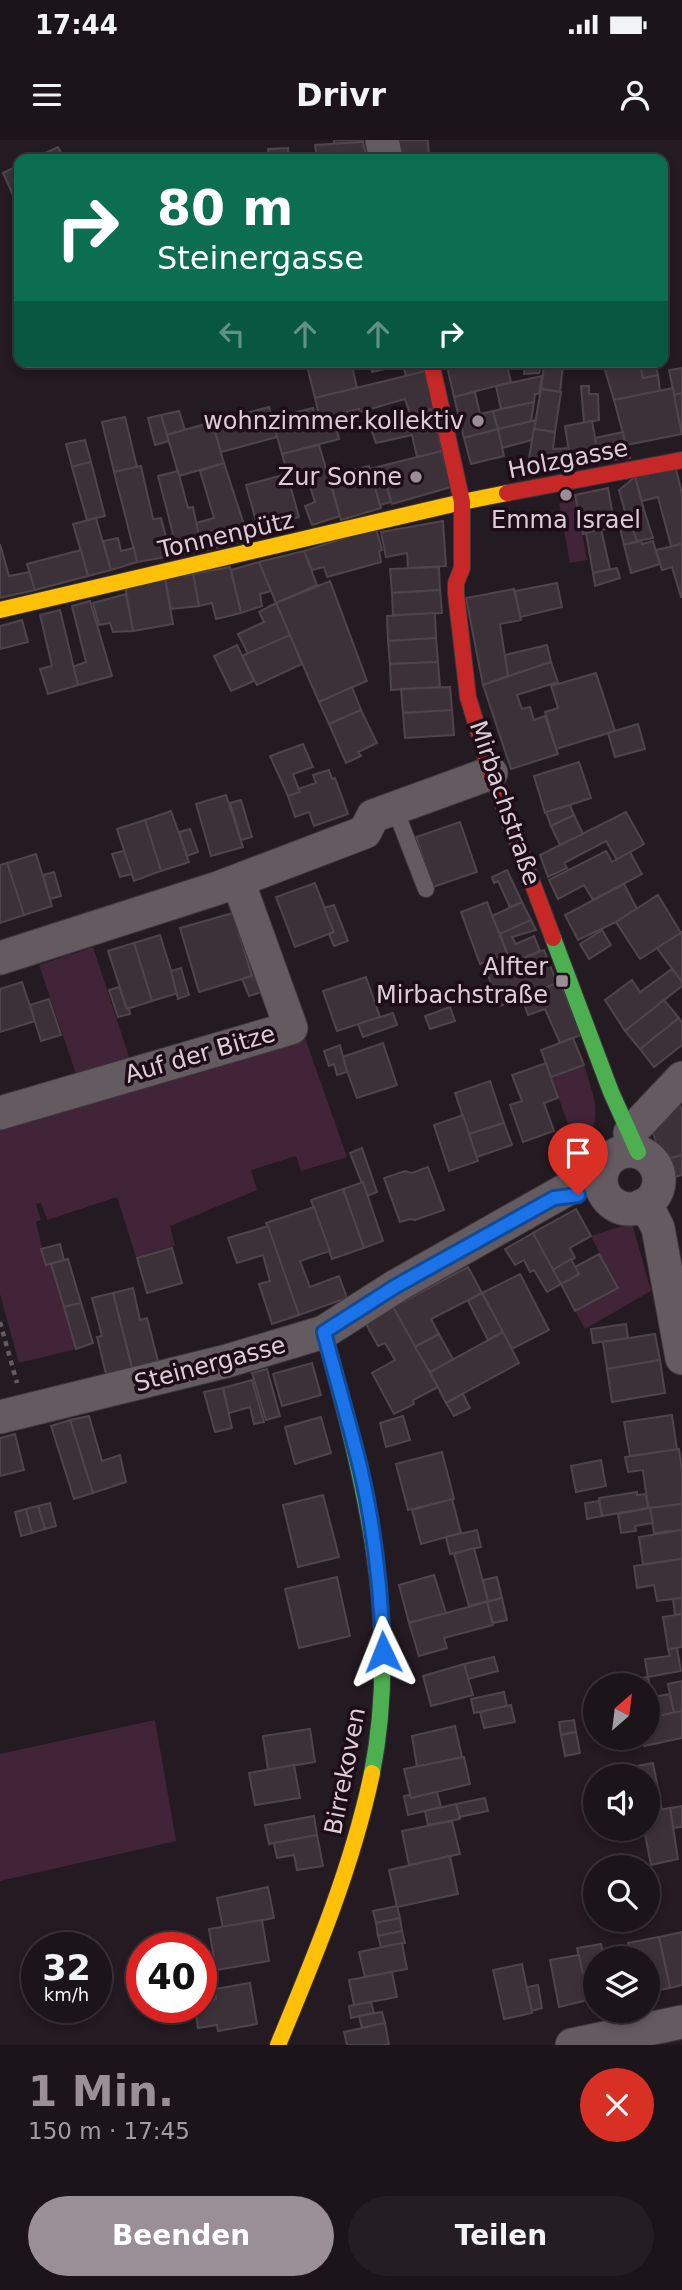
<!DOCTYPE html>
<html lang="de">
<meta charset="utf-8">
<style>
:root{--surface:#1b1419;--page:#241d22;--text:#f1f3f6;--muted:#a09ea2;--line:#393338;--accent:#9b8f97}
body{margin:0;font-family:"DejaVu Sans",sans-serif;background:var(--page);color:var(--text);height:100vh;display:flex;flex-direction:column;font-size:26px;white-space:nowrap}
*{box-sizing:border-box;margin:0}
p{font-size:23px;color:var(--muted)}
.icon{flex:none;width:38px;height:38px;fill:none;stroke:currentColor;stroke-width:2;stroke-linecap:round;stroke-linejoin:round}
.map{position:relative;height:1905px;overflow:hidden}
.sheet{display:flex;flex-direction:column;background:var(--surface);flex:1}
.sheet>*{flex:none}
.top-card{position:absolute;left:14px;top:14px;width:654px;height:214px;border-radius:14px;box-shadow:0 4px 10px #0003,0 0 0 2px var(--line);background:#0b6e4f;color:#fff;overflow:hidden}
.needle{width:46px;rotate:28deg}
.controls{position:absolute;left:583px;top:1533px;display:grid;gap:14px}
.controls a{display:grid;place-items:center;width:77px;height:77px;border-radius:50%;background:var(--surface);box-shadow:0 4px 10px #0003,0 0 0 2px var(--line);font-size:35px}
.speed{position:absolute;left:21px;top:1792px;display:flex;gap:14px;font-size:35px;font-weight:700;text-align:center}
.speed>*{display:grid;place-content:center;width:91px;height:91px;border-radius:50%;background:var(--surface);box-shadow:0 4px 10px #0003,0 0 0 2px var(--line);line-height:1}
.speed small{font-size:18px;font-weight:400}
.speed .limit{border:10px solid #d22;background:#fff;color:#111}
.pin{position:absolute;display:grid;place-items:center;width:60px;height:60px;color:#fff;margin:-72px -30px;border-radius:50% 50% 50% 0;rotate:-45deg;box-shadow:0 0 7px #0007}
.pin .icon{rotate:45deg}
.me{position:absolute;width:77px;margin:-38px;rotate:358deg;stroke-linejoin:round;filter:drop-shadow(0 0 5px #0008)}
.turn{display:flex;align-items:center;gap:24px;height:147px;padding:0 28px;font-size:32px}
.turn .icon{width:91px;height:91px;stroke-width:2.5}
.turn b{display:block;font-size:49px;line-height:60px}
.lanes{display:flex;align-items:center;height:66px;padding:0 28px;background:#0003;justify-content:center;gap:35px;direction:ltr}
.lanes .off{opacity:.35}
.round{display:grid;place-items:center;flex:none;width:74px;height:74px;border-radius:37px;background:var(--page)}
.summary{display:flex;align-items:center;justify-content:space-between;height:119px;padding:0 28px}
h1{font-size:42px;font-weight:800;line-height:52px;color:var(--accent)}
.cta{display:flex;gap:14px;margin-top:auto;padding:14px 28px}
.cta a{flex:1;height:80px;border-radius:42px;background:var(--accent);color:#fff;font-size:28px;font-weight:800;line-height:80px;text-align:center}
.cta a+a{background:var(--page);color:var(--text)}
.status{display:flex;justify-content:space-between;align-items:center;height:49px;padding:0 35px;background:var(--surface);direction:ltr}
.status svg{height:19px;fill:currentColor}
header{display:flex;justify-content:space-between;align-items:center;height:91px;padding:0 28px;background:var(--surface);font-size:32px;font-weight:800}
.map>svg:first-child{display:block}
.green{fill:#412437}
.building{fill:#3d3139;stroke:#4e454b;stroke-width:2}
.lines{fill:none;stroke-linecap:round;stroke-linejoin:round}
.lane-casing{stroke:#3e363b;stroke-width:18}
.street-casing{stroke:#3e363b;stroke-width:35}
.fast-casing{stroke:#3e363b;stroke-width:18}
.slow-casing{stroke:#3e363b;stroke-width:18}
.jam-casing{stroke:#3e363b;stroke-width:18}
.path{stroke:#625b5f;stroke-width:4.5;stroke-dasharray:5 5;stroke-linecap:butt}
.lane{stroke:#645b60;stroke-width:16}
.street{stroke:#645b60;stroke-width:33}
.fast{stroke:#4caf50;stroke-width:16}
.slow{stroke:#ffc107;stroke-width:16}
.jam{stroke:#c62828;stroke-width:16}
.route-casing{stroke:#114b97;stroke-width:18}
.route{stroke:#1a73e8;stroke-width:12}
.poi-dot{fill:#9b8f97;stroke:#1e0d18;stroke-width:2.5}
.labels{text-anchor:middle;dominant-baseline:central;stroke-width:7;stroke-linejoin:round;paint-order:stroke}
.poi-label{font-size:24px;fill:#dbced6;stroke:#1e0d18;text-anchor:end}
.street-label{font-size:24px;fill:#dbced6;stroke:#1e0d18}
</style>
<div class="status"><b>17:44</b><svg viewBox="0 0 49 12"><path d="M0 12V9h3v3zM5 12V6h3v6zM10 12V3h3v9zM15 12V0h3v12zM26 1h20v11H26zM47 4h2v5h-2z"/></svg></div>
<header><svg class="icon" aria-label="menu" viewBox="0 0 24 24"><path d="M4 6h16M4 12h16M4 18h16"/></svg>Drivr<svg class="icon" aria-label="person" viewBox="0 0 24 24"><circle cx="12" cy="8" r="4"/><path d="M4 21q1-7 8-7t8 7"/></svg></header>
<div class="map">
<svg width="682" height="1905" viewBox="0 0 682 1905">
<rect width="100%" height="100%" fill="#241a21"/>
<!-- green -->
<g class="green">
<polygon points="576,360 587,420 570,423 559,363"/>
<polygon points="93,807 131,923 78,940 39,825"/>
<polygon points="304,895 347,1017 301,1031 296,1016 251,1030 257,1050 170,1086 175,1106 136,1117 117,1057 47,1080 41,1063 36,1064 41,1080 36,1082 46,1125 51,1124 76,1209 19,1223 0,1154 0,982"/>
<path d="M 584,925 C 596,963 604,978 579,1014 L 551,937 Z"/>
<polygon points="632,1083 651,1151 585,1189 575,1171 617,1148 591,1096"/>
<polygon points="155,1580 176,1701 0,1741 0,1614"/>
</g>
<!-- building -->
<g class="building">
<polygon points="334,0 363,0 363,2 334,4"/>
<polygon points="394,0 428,0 429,19 397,19"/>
<polygon points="363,2 367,19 317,19 315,5"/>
<polygon points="58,7 64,19 32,19"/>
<polygon points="288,8 289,19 269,19 268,9"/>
<polygon points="19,25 19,65 18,66 3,33"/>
<polygon points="306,222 351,222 357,248 315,258"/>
<polygon points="371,222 425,222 426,231 406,236 403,225 372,232"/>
<polygon points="446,222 478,222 480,229 506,222 511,242 454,257"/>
<polygon points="525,222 542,222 539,233 524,234"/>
<polygon points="603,222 640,222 605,230"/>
<polygon points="640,222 643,238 658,235 660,251 614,260 605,230"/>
<polygon points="640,222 655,222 658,235 643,238"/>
<polygon points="563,225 560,252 541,249 544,226"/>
<polygon points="682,228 682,253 674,255 669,230"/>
<polygon points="426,231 436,268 410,274 405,259 360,272 359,269 339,274 340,277 320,281 315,258"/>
<polygon points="542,236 539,254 535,254 534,262 501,269 496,246"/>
<polygon points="581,246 589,246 589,254 598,254 599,280 584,283"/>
<polygon points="673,248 682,294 626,305 614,260"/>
<polygon points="541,249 561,252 555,292 534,289"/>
<polygon points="475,252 480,274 493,271 498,289 464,298 454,257"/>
<polygon points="682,253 682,295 674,255"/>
<polygon points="534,262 531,282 498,289 493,271"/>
<polygon points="269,267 277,297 221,312 212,282"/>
<polygon points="313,268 317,282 334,278 339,299 282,314 272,278"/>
<polygon points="433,269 442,311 417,317 412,295 376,303 369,283"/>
<polygon points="179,271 185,290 167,295 161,275"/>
<polygon points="161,275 169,301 155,305 148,278"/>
<polygon points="125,277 137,327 114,332 102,282"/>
<polygon points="536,280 532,300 502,308 498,289"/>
<polygon points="592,281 597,308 625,303 630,318 571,325 565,286"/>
<polygon points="212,282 224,323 179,336 167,295"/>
<polygon points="498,289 504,316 471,324 464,298"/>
<polygon points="534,289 555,292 553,309 569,308 571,325 526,336"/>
<polygon points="623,292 625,303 597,308 595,298"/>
<polygon points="85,300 91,322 72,327 66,304"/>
<polygon points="319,305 340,376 312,385 305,366 315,362 304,328 287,333 282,314"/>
<polygon points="442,311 451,347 392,364 381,326"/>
<polygon points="91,322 105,376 87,380 72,327"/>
<polygon points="224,323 249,400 202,411 196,383 214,378 200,331"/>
<polygon points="141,326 153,379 161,378 171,416 137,422 114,332"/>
<polygon points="369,326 381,368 341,380 329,336"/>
<polygon points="381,326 391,362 380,365 370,329"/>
<polygon points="676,329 682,354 682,404 671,406 658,357 642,361 635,337"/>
<polygon points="178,331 188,368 193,367 202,411 171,416 166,397 173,394 158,336"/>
<polygon points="287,334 299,377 258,388 246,345"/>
<polygon points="635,337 644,370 626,375 619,350"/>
<polygon points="608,348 615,387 583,394 575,355"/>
<polygon points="644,370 653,398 637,401 627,374"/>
<polygon points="96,378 111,430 88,436 73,384"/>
<polygon points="443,381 446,426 408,428 407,413 386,417 381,392"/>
<polygon points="631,385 637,401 624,405 620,388"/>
<polygon points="376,388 382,410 379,411 381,422 327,437 324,427 312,430 304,411"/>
<polygon points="601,389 610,429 593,433 586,393"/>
<polygon points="118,398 121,411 134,408 137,422 111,430 103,401"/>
<polygon points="641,401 642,404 653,401 660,424 631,433 624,405"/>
<polygon points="0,404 9,436 30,432 35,450 0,458"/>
<polygon points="682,404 682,457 681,457 672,427 662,430 656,410"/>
<polygon points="81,410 88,436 35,450 27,424"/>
<polygon points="304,411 317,445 276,463 259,422"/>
<polygon points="259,422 271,451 260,454 262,466 241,473 231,430"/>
<polygon points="230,427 241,473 216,479 212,463 199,466 193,434"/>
<polygon points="439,427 440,450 392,453 390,429"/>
<polygon points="617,428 620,438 595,446 593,433"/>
<polygon points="193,434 199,466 171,469 165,439"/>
<polygon points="165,439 173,484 133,491 125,446"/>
<polygon points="330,441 367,541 319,562 276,463"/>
<polygon points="557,443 562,467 520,477 515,451"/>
<polygon points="514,449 521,480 500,484 508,536 483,545 466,458"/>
<polygon points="440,450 442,473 393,475 392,453"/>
<polygon points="126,454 133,491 113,492 110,483 99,485 93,463"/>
<polygon points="90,461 112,536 78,545 72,527 86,522 72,466"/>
<polygon points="276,463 290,495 248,514 238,494 264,482 259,472"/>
<polygon points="60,470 78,545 48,554 40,529 52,526 40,475"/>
<polygon points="435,473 436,498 388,501 387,476"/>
<polygon points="22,480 28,502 0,509 0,486"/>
<polygon points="290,495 302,524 257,545 242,516"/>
<polygon points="436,498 438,522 390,524 388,501"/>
<polygon points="237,505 254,541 231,551 214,516"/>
<polygon points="547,505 551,522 508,536 505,515"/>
<polygon points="438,522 440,547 391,550 390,524"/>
<polygon points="551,522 558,542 517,555 522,569 530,567 534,580 545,576 558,614 511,629 483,545"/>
<polygon points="596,533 615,591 556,609 545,572 558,568 551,546"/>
<polygon points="352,547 361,570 329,584 319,562"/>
<polygon points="450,547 452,570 403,573 401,549"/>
<polygon points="361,570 377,603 358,612 361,616 346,623 329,584"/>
<polygon points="452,570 454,595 405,598 403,573"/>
<polygon points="638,584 645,609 615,617 608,593"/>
<polygon points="303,604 313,627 293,634 300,652 288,656 270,616"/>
<polygon points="579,622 591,658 545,673 534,636"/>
<polygon points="329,630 332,639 335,638 348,674 314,686 309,672 295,677 288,656 300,652 298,649 316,643 313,635"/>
<polygon points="226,655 243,707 211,716 196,664"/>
<polygon points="241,660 252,697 241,700 230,663"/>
<polygon points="570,665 574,675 551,686 546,672"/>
<polygon points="171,671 189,722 161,731 145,680"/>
<polygon points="626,672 644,704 617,720 606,701 564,723 567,728 548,737 540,715"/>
<polygon points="574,675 583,694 560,705 551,686"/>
<polygon points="145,680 161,731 134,741 117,689"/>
<polygon points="460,682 477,732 433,747 416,697"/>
<polygon points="190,689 198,712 187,716 179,692"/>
<polygon points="124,711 132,734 120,737 112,714"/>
<polygon points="606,711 612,722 630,712 642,734 593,760 584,745 558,759 549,740"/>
<polygon points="36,714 52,766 24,775 7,723"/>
<polygon points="7,723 24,775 0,783 0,725"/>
<polygon points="507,730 522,762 510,767 498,741 494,743 492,737"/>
<polygon points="54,732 61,756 50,759 43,735"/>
<polygon points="315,743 334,792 295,807 276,757"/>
<polygon points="624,744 637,769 616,782 578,800 565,775"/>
<polygon points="658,755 681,793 640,819 616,782"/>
<polygon points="487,762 507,814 480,824 461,772"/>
<polygon points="522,762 531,780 500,794 492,776"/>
<polygon points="334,765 348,801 334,806 329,794 334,792 324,768"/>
<polygon points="233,773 252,836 199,852 180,788"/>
<polygon points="531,780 536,790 512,797 516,804 534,796 540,811 511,823 500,794"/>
<polygon points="602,790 611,805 589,819 580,804"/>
<polygon points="682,792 682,842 657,808"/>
<polygon points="160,795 178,853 152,861 134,803"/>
<polygon points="134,803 152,861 127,869 108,811"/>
<polygon points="544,810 557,843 500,866 487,833"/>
<polygon points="255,813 268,850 249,856 242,839 252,836 246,816"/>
<polygon points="181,828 189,855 178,859 171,831"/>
<polygon points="672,829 682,842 682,846 625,891 605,860 632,840 640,852"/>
<polygon points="366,837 380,877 337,891 323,851"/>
<polygon points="22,842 35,881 0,892 0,849"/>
<polygon points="560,842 581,895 560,903 545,869 528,875 522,857"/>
<polygon points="119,847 127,869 129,868 130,874 118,877 109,850"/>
<polygon points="49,859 61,895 41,901 30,865"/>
<polygon points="664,860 679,878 640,909 625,891"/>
<polygon points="450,867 455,881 430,889 425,876"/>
<polygon points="393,873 397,885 363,897 358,884"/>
<polygon points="679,878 682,883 682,905 654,927 640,909"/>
<polygon points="573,898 584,925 551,937 541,910"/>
<polygon points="383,903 397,945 357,958 342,917"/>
<polygon points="340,905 347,932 337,935 334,924 329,926 324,911"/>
<polygon points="546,923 558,958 544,963 554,991 523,1002 510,965 522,961 512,935"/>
<polygon points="490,941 504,983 469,994 455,953"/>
<polygon points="679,963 682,971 682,1015 663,1021 653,993"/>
<polygon points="463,975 478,1021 449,1031 434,985"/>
<polygon points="504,983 512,1005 477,1017 469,994"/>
<polygon points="362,1008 377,1052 367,1056 350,1013"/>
<polygon points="682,1015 682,1035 675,1037 668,1019"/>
<polygon points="428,1027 444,1070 415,1080 410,1079 400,1082 384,1038 405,1031 412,1033"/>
<polygon points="363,1042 383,1101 364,1108 343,1049"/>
<polygon points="343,1049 364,1108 332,1119 311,1060"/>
<polygon points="314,1067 330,1111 300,1121 310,1147 339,1136 347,1158 299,1175 266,1083"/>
<polygon points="576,1069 591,1096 570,1108 575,1118 553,1130 533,1093"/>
<polygon points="268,1086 299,1175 272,1184 259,1144 270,1141 263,1115 237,1123 228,1098"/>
<polygon points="533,1093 561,1144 547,1152 534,1130 530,1132 524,1120 515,1125 505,1109"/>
<polygon points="60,1104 64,1120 46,1125 41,1109"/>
<polygon points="172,1108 182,1143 147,1153 137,1118"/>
<polygon points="599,1114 618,1148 575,1171 561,1144 579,1134 575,1127"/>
<polygon points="68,1119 81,1163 64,1167 51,1124"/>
<polygon points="571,1119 579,1134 561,1144 553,1130"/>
<polygon points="468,1127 482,1153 431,1179 439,1194 415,1207 393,1167"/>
<polygon points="520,1134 549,1190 512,1209 482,1153"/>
<polygon points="133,1148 140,1180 147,1178 158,1221 132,1228 113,1153"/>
<polygon points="113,1153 132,1228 106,1234 97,1197 102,1196 92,1158"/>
<polygon points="482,1153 503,1192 488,1200 468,1161"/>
<polygon points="81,1163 93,1203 76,1209 64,1167"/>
<polygon points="393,1167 438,1247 413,1260 414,1264 394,1274 372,1233 395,1220 385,1203 378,1206 365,1182"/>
<polygon points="626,1184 628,1198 593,1203 591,1189"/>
<polygon points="503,1192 519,1223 446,1263 430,1232"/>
<polygon points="439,1194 453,1219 430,1232 415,1207"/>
<polygon points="655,1194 660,1220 607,1229 603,1202"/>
<polygon points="660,1220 665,1253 612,1262 607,1229"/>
<polygon points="312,1223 321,1255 282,1266 273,1234"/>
<polygon points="267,1229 280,1276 266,1280 252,1233"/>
<polygon points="252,1240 264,1282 254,1284 250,1267 229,1273 223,1248"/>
<polygon points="223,1248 232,1288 215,1292 204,1252"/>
<polygon points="463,1254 470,1268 454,1276 446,1263"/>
<polygon points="672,1275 677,1310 630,1316 624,1282"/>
<polygon points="89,1276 102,1321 120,1315 126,1342 93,1353 70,1280"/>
<polygon points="403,1276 410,1300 386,1307 380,1283"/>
<polygon points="321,1277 331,1313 295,1324 285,1287"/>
<polygon points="70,1280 93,1353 74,1359 51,1286"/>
<polygon points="15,1294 24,1330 0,1336 0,1298"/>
<polygon points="679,1309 682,1330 682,1364 648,1368 643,1330 628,1332 625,1317"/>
<polygon points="442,1312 454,1359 408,1370 396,1324"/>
<polygon points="601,1320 606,1346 576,1352 571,1326"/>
<polygon points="637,1352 637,1355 646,1354 648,1368 602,1376 599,1358"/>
<polygon points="323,1355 339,1417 298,1427 283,1365"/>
<polygon points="452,1359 461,1393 421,1404 412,1370"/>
<polygon points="599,1361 602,1376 587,1379 585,1363"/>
<polygon points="50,1363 56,1386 45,1389 38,1366"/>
<polygon points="682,1364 682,1390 654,1393 650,1368"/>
<polygon points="38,1366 45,1389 32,1393 26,1369"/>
<polygon points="650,1368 653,1383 635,1386 636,1391 621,1393 618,1374"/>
<polygon points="26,1369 32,1393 21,1396 15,1372"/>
<polygon points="477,1390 481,1407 450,1414 446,1397"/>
<polygon points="682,1390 682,1419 643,1424 639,1397"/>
<polygon points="474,1408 488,1461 469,1466 454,1414"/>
<polygon points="682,1419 682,1458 657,1461 654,1445 637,1448 634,1426"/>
<polygon points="434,1435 446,1473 409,1483 399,1445"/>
<polygon points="337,1437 350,1496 299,1508 285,1449"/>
<polygon points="497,1437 502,1458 488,1461 483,1440"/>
<polygon points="502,1458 507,1480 493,1483 487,1462"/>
<polygon points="682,1458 682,1474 675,1475 673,1459"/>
<polygon points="487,1462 493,1485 444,1498 447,1508 419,1516 409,1483"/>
<polygon points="682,1474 682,1507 668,1509 663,1477"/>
<polygon points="677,1508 681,1531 648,1537 645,1519 670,1516 668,1509"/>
<polygon points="494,1517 498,1531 468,1539 464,1524"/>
<polygon points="464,1524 473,1555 431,1566 423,1536"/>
<polygon points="648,1537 652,1557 648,1558 648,1545 606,1545"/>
<polygon points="682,1541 682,1571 674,1573 668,1544"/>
<polygon points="504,1552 507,1566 474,1573 471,1559"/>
<polygon points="670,1554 674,1573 648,1578 648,1558"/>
<polygon points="511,1565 515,1582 484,1588 480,1572"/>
<polygon points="682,1571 682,1598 644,1606 643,1598 648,1598 648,1578"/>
<polygon points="574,1580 576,1592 561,1595 559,1582"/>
<polygon points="455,1586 462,1617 417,1627 412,1596"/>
<polygon points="310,1589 315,1622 268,1630 263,1596"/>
<polygon points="576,1592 580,1613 565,1616 561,1595"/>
<polygon points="464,1617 470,1644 411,1658 404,1629"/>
<polygon points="653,1623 662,1670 648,1672 648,1636 612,1636 611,1631"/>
<polygon points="294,1625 300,1658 255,1665 249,1633"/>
<polygon points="437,1652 441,1667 408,1675 404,1656 410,1655 411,1658"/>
<polygon points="485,1658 488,1671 459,1677 456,1664"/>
<polygon points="456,1664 460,1679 428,1685 425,1671"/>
<polygon points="682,1666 682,1687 673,1688 670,1668"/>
<polygon points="670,1668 678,1719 651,1725 644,1689 648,1689 648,1672"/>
<polygon points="314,1676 317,1695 269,1704 265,1685"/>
<polygon points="452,1681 460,1714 409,1725 402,1691"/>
<polygon points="317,1695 323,1726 297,1730 294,1715 277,1718 274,1703"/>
<polygon points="450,1716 458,1754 397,1767 389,1730"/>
<polygon points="268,1747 274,1778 223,1788 217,1758"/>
<polygon points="397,1766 400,1778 376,1783 373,1771"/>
<polygon points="400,1778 402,1791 378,1796 376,1783"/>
<polygon points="262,1780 269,1821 216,1830 209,1789"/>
<polygon points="402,1791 405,1803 381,1807 378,1796"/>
<polygon points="682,1792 682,1845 670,1848 659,1797"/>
<polygon points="659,1797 670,1848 648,1852 648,1818 631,1818 628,1803"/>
<polygon points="402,1803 407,1829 365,1837 359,1812"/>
<polygon points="601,1804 604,1818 595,1818 595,1860 588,1860 577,1808"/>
<polygon points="579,1815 588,1860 559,1867 550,1820"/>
<polygon points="522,1824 532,1873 504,1879 493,1830"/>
<polygon points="392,1832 397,1857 354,1865 349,1840"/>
<polygon points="250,1843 257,1884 218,1891 217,1885 198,1888 195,1867 201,1867 201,1861 216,1859 215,1849"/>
<polygon points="538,1845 542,1868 532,1871 527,1847"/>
<polygon points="371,1862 374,1873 351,1878 349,1866"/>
<polygon points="382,1872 385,1883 362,1888 359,1876"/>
<polygon points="385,1883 389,1905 347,1905 344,1892"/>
</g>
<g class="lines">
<!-- lane casing -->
<g class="lane-casing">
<polyline id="lane" points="395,669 426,749"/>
</g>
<!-- street casing -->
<g class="street-casing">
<g id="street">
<polyline points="382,0 386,19"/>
<polyline points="0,818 218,748 365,692 373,676 491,633"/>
<polyline points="0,973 291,888 238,741"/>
<polyline points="630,993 682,938"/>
<circle cx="630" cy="1040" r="29"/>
<polyline points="641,1066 652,1076 658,1088 682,1218"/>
<polyline points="0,1277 227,1221 324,1192 396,1146 603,1029"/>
<polyline points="572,1905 682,1882"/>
</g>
</g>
<!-- fast casing -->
<g class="fast-casing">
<g id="fast">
<polyline points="553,798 611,952 638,1012"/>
<path d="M 324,1192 C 363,1339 402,1479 372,1633"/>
</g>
</g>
<!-- slow casing -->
<g class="slow-casing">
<g id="slow">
<polyline points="0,470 462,362 507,353"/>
<path d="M 278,1905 C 315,1816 352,1728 372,1633"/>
</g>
</g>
<!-- jam casing -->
<g class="jam-casing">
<g id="jam">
<polyline points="431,222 462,362 462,428 456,443 456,454 468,557 491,633 553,798"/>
<polyline points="507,353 682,320"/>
</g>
</g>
<!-- path -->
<polyline class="path" points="0,1182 17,1243"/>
<!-- lane -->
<use href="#lane" class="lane"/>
<!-- street -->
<use href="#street" class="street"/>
<!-- fast -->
<use href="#fast" class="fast"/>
<!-- slow -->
<use href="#slow" class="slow"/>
<!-- jam -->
<use href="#jam" class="jam"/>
</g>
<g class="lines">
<!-- route casing -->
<g class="route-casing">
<path id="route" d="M 383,1512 C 381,1451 375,1391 361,1331 C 350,1285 336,1238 324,1192 L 396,1146 L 554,1058 L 578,1055"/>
</g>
<!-- route -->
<use href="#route" class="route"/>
</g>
<!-- markers -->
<g class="poi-dot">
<circle cx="478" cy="281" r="7"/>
<circle cx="416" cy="337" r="7"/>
<circle cx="566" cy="355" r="7"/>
<rect x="555" y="834" width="14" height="14" rx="3.5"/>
</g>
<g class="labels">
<!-- poi labels -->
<g class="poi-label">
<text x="464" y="281">wohnzimmer.kollektiv</text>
<text x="402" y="337">Zur Sonne</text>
<text x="566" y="380" text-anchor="middle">Emma Israel</text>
<text x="548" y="827">Alfter<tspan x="548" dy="28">Mirbachstraße</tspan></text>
</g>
<!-- street labels -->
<g class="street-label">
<text transform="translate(568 319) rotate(-11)">Holzgasse</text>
<text transform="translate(226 395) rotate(-13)">Tonnenpütz</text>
<text transform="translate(505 663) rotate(71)">Mirbachstraße</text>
<text transform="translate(200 914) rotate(-16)">Auf der Bitze</text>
<text transform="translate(210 1224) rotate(-15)">Steinergasse</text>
<text transform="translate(345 1631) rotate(-79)">Birrekoven</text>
</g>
</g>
</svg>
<div class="controls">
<a><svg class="needle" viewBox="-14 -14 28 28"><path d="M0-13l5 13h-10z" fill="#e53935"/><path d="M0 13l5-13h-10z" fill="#a09ea2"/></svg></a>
<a><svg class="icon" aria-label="sound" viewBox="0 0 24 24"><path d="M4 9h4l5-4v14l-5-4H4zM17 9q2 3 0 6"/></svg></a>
<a><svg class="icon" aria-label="search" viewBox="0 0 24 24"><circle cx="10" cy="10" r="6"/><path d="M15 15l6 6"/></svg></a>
<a><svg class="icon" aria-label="layers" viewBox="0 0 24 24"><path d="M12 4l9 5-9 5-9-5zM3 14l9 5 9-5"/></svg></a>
</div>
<div class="speed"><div>32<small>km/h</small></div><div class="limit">40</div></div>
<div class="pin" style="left:578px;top:1055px;background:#d93025"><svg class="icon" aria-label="arrive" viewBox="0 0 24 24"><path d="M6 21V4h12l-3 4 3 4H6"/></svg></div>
<svg class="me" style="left:383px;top:1512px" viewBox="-20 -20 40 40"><path d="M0-17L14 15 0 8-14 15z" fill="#1a73e8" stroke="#fff" stroke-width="4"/></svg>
<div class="top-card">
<div class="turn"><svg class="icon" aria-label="right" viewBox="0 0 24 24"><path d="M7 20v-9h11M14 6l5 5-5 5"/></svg><div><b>80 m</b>Steinergasse</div></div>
<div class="lanes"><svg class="icon off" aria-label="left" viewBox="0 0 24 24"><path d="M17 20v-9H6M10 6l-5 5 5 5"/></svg><svg class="icon off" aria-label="ahead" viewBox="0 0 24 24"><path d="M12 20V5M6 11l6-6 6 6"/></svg><svg class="icon off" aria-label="ahead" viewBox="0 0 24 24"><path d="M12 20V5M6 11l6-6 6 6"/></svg><svg class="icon" aria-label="right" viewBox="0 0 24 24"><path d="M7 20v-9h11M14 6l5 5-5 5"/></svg></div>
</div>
</div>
<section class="sheet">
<div class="summary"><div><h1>1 Min.</h1><p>150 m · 17:45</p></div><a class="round" style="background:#d93025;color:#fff"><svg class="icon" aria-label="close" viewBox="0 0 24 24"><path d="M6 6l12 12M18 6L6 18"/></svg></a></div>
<div class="cta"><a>Beenden</a><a>Teilen</a></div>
</section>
